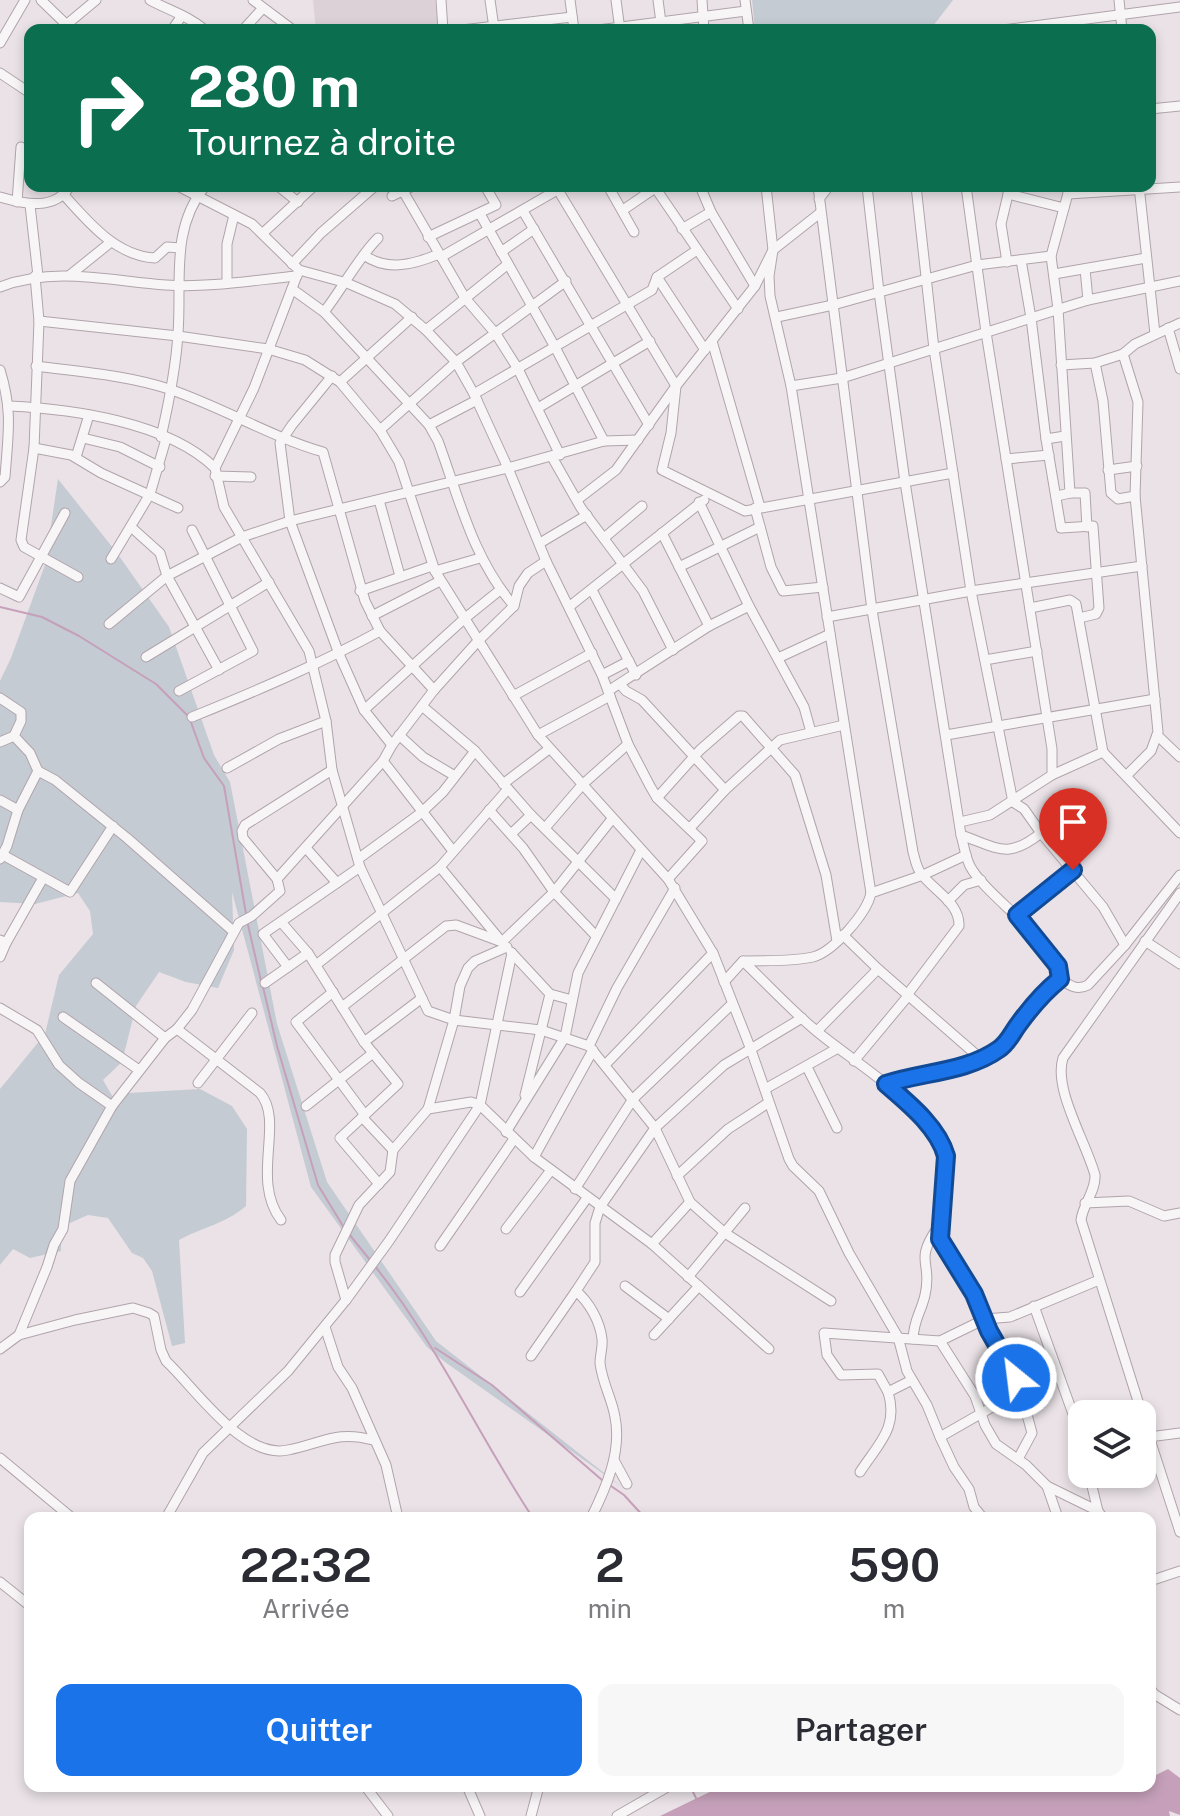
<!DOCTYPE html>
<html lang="fr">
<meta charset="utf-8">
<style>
:root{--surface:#fff;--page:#f7f7f7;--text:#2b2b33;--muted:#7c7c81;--accent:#1a73e8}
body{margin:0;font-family:"Public Sans",sans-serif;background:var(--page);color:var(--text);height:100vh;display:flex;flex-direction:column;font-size:30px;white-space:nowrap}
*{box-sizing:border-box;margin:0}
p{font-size:26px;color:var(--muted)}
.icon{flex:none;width:44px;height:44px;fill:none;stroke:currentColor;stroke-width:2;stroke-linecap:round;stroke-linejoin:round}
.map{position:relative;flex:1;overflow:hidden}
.details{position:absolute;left:24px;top:1512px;width:1132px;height:280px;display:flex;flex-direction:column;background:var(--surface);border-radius:16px;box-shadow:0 4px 12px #0003}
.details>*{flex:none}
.top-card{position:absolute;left:24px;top:24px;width:1132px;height:168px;border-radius:16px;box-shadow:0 4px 12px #0003;background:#0b6e4f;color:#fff;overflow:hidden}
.buttons{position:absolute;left:1068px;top:1400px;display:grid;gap:16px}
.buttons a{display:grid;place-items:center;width:88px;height:88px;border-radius:16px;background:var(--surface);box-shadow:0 4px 12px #0003;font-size:40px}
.pin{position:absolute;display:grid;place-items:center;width:68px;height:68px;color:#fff;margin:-82px -34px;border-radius:50% 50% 50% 0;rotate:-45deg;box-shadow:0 0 8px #0007}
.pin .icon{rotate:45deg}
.me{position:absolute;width:88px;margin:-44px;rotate:331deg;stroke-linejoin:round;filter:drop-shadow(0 0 6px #0008)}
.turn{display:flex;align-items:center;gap:28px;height:168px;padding:0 32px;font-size:36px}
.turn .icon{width:104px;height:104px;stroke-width:2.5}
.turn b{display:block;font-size:56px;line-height:68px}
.eta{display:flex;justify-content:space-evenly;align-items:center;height:136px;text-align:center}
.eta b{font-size:48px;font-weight:600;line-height:56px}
.cta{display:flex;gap:16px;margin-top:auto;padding:16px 32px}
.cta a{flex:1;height:92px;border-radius:16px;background:var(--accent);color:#fff;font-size:32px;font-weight:600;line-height:92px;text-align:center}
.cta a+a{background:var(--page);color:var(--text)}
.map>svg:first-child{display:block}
.built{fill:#dbd1d6}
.green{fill:#c4cbd3}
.water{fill:#c6a0ba}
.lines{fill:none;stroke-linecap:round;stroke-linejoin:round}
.stream{stroke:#c6a0ba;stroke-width:2}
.minor-casing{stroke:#b0a4ab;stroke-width:11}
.minor{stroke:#f8f5f7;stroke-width:9}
.route-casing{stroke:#114b97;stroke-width:20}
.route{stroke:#1a73e8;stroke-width:14}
</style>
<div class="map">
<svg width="1180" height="1816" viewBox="0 0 1180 1816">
<rect width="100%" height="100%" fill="#eae2e7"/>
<!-- built -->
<polygon class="built" points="313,0 435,0 438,28 316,30"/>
<!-- green -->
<g class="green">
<polygon points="752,0 953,0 930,30 755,30"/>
<path d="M 58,479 L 117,553 L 169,627 L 214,755 L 230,782 L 277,1024 L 327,1182 L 436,1341 L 622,1487 L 445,1362 L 427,1347 L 311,1187 L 232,892 L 234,950 L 218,988 L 186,982 L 159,972 L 136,1006 L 122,1062 L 103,1080 L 114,1099 L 128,1093 L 200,1089 L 232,1106 L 247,1129 L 246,1206 C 225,1224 203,1227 179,1240 L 185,1343 L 172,1346 L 152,1271 L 143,1258 L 132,1253 L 108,1218 L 88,1215 L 61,1227 L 61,1251 L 30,1258 L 13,1249 L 0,1265 L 0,1089 L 45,1034 L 59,975 L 93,934 L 90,911 L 78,893 L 35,904 L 0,902 L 0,681 L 11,658 L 45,565 Z"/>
</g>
<!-- water -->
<polygon class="water" points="1168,1769 1180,1778 1180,1815 1169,1811 1170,1816 660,1816 722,1786 1150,1786 1150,1778"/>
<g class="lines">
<!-- stream -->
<g class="stream">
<polyline points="0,607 42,617 79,636 156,684 189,717 204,758 224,786 246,914"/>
<polyline points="248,925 261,981"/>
<polyline points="263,987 277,1046 318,1185 343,1226"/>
<polyline points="349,1234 370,1260"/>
<path d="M 374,1265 C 437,1343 478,1435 533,1518"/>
<polyline points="435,1348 492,1385 602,1480"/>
<polyline points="611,1486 624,1495 645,1518"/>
<polyline points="690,1786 696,1798"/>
</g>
<!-- minor casing -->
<g class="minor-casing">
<g id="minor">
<polyline points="41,0 72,30"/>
<path d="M 150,0 C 168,10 189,16 205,30"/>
<polyline points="253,0 293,30"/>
<polyline points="441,0 443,30"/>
<polyline points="490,0 494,28"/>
<polyline points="570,0 574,30"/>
<polyline points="616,0 620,30"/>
<polyline points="658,0 662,30"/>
<polyline points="702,0 704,30"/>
<polyline points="745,0 749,30"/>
<polyline points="1119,0 1122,30"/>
<polyline points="66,25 96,0"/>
<polyline points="172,30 181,17"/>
<polyline points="243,30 263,8"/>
<polyline points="462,30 572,17"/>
<polyline points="598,30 746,11"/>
<polyline points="1003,30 1180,7"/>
<polyline points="0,43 25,0"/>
<polyline points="0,73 30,93"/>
<polyline points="1150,109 1180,106"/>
<polyline points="178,186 252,224 299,270 347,283 395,304 426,330 456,362 474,394 508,468 546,561 602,675 628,744 650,786 657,798 702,841 668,879"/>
<polyline points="278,186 298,202"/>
<polyline points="608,186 634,232"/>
<polyline points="654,186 738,309"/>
<polyline points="700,186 711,212 755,286"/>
<polyline points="766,186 773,250 769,276 770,296 791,386 871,893"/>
<path d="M 818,186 L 872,610 L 913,852 C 915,859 916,866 920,872 C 932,890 960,902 959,926 L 907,995"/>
<path d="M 867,186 L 879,292 L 905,482 L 961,835 C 964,845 965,856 970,866 C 986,897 1059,942 1060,979 C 1069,985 1077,991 1088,985 L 1125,945 L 1180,875"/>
<polyline points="916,186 934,349 971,591 1013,802 1024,809 1041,833"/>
<polyline points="1139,186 1155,334"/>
<polyline points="558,190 676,386 671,433 662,470 745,511 953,473"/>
<polyline points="403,191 465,298 496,334 518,369 560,455"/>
<polyline points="1008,194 1064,208"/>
<polyline points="1068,194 1180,187"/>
<path d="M 64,195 C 88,222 116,256 155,258 L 167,247 L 180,248"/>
<polyline points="392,196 413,186"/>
<path d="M 0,197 C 24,204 55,211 70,186"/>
<polyline points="819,199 829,186"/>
<polyline points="17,202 21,147"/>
<polyline points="30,205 38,276"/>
<polyline points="623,210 655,188"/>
<polyline points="523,211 649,425"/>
<polyline points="480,214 555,347 604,441"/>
<polyline points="682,229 711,212"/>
<polyline points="263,233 314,186"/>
<polyline points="428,237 496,205 485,186"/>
<polyline points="501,252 534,229"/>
<path d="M 364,255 C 387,272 415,264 439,254"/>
<polyline points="441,257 564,186"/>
<polyline points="1021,260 1031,318 1046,439 1065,436"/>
<polyline points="1007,262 1001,224 1010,186"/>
<polyline points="292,264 321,233 375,186"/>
<polyline points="1085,269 1088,300"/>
<polyline points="299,270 254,388 215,468 224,507 309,651 326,721 332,770 360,867 428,1011 454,1020 541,1030 589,1046 655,1128 690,1202 725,1233 831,1301"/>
<polyline points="1054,274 1146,258"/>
<polyline points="70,275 111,242"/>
<polyline points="35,276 39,321 34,448 21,540 24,547 78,577"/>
<polyline points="657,277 705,350"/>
<polyline points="227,283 227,244 234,215"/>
<path d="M 0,287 C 55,266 110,281 166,285 C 209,288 254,280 297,276"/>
<path d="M 292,289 L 324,312 L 429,425 L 438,441 C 459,498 473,559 514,606"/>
<path d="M 324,312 C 342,289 358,258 378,238"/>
<polyline points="777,317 833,305 977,265 1051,256"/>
<path d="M 39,321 L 178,336 L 268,349 L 305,360 L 340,382 L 380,430 L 399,462 L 435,571 L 538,735 L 668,879 L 713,953 L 750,1047 L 789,1159 L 793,1166 L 819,1191 L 849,1253 L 898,1337 L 907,1371 L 927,1405 L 940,1437 L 1017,1393 L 1016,1378 L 989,1331 L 977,1301 L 940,1239 L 946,1156 C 934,1108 851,1061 814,1029 C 789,1008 767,984 743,961"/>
<polyline points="1168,328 1180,369"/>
<polyline points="426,330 508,264"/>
<polyline points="712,341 760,507"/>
<polyline points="1123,354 1138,402 1135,496 1158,732 1151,751 1127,775"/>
<polyline points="1095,363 1103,401 1111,493 1118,499 1135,496"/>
<polyline points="1061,365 1095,363 1123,354 1135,344 1180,323"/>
<path d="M 36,366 C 81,372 126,375 169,389 C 222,407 271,437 323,452 L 365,601 L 380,631 L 434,690"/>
<path d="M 0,370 C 13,412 8,434 5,477 L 0,482"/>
<polyline points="332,376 292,425 280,443 290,521 339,654 364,710 392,745"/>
<polyline points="340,382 412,317"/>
<polyline points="791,386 842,378 1088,300 1180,281"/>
<polyline points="474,394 652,290 657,277 697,250"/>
<path d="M 9,406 C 72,409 168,422 215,468"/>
<polyline points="538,408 650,341"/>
<polyline points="429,425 477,400"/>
<polyline points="380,430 456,362 566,281"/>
<path d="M 161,437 C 169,402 176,368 178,333 C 182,281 170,230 205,186"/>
<polyline points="83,438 120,447 160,467"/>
<polyline points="1046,439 1061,528 1093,526 1099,608 1096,614 1079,618"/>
<polyline points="34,448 71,455 101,473 178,508"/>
<polyline points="76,457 89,415"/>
<polyline points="552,457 581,508 643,591 673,650"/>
<polyline points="1006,459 1049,455"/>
<polyline points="1108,470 1137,466"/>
<polyline points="215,476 251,477"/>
<polyline points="1070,493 1085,493 1087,527"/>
<polyline points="1057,496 1070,493 1058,309 1051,256 1070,186"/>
<polyline points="379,500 400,576"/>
<polyline points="577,500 616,470 676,386 755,286 773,250 820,213"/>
<polyline points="699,502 749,606 804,707 811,732"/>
<polyline points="755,508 771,567 783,591 823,587"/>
<polyline points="131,527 160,553 167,576 219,670"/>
<polyline points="662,533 709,626"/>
<polyline points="604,538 642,506"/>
<polyline points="540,543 587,515"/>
<polyline points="111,559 150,494 166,439"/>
<polyline points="679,567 760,527"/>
<polyline points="435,571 480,558"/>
<polyline points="0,588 19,597 65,513"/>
<polyline points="592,590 636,675"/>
<polyline points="360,591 432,566"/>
<polyline points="570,606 704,500"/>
<polyline points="1030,608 1070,600 1076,604 1103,752 1052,775"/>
<polyline points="372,616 440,581"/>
<polyline points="827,617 971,591 1142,566"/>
<polyline points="109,624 167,576 242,537 290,521 508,468 604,441 638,440"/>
<polyline points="146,657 269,582"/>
<polyline points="778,658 830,634"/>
<polyline points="985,660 1037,651"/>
<polyline points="602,675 629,661"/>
<polyline points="620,684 626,691 642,700 725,790"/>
<polyline points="179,691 253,651 192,530"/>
<polyline points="608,691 709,626 749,606"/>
<polyline points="513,696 592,653"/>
<polyline points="0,698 21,712 21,721 14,736 0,742"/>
<polyline points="422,706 475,751 531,815 511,834"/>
<polyline points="364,710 464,619 500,590"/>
<path d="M 192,717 C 256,691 320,664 380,631"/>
<polyline points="399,735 423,757 455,776"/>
<polyline points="538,735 610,696"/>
<polyline points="946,735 1155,699"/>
<polyline points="1157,735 1180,757"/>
<polyline points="1103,752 1180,833"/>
<polyline points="383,761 453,851"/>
<polyline points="227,768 279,739 326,721"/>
<polyline points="38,771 55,780 127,838 233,931"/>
<polyline points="503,784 549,749"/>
<polyline points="657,798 700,750 739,716 743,716 795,775 826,875 837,941"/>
<polyline points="0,800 18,810"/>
<polyline points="489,810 523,848 554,892 596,936"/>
<polyline points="531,815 616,899"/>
<polyline points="960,822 990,815 1052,775 1052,749 986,332 966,186"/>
<polyline points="545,828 582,785 628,744"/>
<polyline points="690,828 725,790 780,740 844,725"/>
<path d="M 961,835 C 998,848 1007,860 1041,833 L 1103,907 L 1125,945"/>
<polyline points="306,848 337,883"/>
<polyline points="3,855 70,892 113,826"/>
<polyline points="0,859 7,846 18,810 38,771 30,753 14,736"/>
<polyline points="358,859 421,813 443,792 475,751"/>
<polyline points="440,867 501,941"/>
<polyline points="277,879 383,761 392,745 434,690 478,641 514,606 519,586 528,573 546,561"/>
<polyline points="948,901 964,885 981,880"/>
<polyline points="1017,915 1073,870"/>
<polyline points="281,922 308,953 364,1042 398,1084 340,1138 379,1184"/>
<polyline points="843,935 878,969 980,1058"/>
<polyline points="0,940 6,943 0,957"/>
<polyline points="1145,941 1180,964"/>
<polyline points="6,943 43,878"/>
<polyline points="511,952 550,994 572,1000"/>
<polyline points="316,965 440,867 508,789"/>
<polyline points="288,967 263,934 360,867"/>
<path d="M 724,982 L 743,961 C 765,960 791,962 813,957 C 833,952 867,913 871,893 L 923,875 L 966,855"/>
<polyline points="96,983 165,1038"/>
<polyline points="265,983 308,953"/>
<polyline points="333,992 296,1022 365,1115"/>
<polyline points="342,1007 446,926 456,925 502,942 554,892 612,819"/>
<polyline points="0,1008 37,1030 59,1065 79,1083 112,1106"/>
<polyline points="63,1017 139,1070"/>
<polyline points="817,1031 878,969"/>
<polyline points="364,1042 422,998"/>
<polyline points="589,1046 617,988 675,888"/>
<polyline points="854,1061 908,996"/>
<polyline points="605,1065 713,953"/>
<polyline points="807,1067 837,1128"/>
<polyline points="198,1083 252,1013"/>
<polyline points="886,1084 913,1075 957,1067 999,1049 1039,998 1060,979"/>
<polyline points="765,1089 838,1048"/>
<polyline points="525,1095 550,994"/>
<polyline points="306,1106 373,1053"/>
<polyline points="428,1109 454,1020 460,986 468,968 475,961 507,947"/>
<polyline points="362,1117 393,1150"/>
<polyline points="506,1132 565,1037 578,973 641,850"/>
<polyline points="534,1157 593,1050"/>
<polyline points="677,1176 728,1129 768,1103"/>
<polyline points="575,1189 633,1099 732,1004"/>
<polyline points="1085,1203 1129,1201 1164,1216 1180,1213"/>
<path d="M 281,1220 C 250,1179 285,1122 260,1093 L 177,1029 L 192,1010 L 239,923 L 252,916 L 280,891 L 277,879 L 243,838 L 242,831 L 245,825 L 332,770"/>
<polyline points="506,1229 551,1170"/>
<polyline points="652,1244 690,1202"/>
<polyline points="440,1246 514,1139"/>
<polyline points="688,1277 745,1208"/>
<polyline points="625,1286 669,1319"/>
<polyline points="520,1292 587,1198"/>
<polyline points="346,1300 389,1241 480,1105 512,953"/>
<polyline points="1034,1306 1082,1439"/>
<polyline points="325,1327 338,1367 352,1388 386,1465 398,1518"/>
<polyline points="19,1335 47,1267 54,1245 63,1229 70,1181 112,1106 165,1038 177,1029"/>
<polyline points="654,1335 699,1286"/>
<path d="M 913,1339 C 914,1318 921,1313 925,1295 C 933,1261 913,1263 938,1227"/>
<polyline points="940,1341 975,1396 985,1425 996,1444 1026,1465 1047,1486 1098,1511 1103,1518"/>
<path d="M 0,1349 L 19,1335 L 75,1320 L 133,1308 L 149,1313 L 154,1316 L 161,1350 L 166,1361 C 195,1388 243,1460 288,1450 C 323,1443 337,1430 373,1440"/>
<polyline points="531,1356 576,1291"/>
<polyline points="888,1392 878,1374 841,1375 827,1355 824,1333 940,1341 985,1319 1010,1317 1099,1280"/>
<polyline points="1017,1393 1026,1411 1032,1433 1018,1459"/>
<path d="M 1142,1414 L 1081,1220 C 1083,1204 1096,1191 1095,1175 C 1086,1142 1053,1089 1063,1058 L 1180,893"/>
<polyline points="1142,1415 1180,1532"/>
<polyline points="940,1437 954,1467 969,1489 974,1507 983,1518"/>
<polyline points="1149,1437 1180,1433"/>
<polyline points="0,1458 72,1518"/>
<polyline points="614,1460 627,1484"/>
<path d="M 860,1472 C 878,1444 899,1428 888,1392 L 912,1380"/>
<polyline points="1089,1474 1098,1511"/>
<polyline points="1047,1486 1058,1518"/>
<polyline points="166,1518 203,1453 288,1371 346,1300 335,1262 335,1255 359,1205 390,1172 393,1150 428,1109 471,1102 480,1105 534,1157 652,1244 769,1349"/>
<path d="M 591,1518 C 606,1488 622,1452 615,1417 C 612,1399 602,1382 600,1363 C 600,1355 603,1347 602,1339 C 600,1321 589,1302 576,1291 L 595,1262 L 595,1223 L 600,1207 L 655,1128 L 724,1065 L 802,1018"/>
<polyline points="1150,1581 1180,1571"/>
<polyline points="0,1582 30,1606"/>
<polyline points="1150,1688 1154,1694 1180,1710"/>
<polyline points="365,1786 388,1816"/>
<polyline points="467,1786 480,1816"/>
<polyline points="531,1816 539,1786"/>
<polyline points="617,1816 669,1786"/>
</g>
</g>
<!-- minor -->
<use href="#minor" class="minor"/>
</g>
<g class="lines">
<!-- route casing -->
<g class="route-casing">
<path id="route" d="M 1016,1378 L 989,1331 L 974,1294 L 940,1239 L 946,1156 C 938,1127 908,1103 886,1084 C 922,1072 967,1072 999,1049 C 1008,1043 1012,1033 1018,1025 C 1031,1007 1044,992 1060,979 L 1058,966 L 1017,915 L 1073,870"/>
</g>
<!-- route -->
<use href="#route" class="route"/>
</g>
</svg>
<div class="buttons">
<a><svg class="icon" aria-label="layers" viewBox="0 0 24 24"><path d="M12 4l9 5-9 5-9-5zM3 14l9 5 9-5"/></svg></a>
</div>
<div class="pin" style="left:1073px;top:870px;background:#d93025"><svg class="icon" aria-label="arrive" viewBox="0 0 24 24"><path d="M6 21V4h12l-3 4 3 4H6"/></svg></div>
<svg class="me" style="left:1016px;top:1378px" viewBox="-20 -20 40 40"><circle r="17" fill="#1a73e8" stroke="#fff" stroke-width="3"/><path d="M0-11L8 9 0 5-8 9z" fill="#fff"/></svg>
<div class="top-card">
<div class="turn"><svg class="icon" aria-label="right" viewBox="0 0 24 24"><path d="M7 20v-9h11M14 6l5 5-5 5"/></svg><div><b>280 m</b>Tournez à droite</div></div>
</div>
<section class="details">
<div class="eta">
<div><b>22:32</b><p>Arrivée</p></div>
<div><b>2</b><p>min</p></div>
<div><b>590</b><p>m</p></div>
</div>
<div class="cta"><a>Quitter</a><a>Partager</a></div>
</section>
</div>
